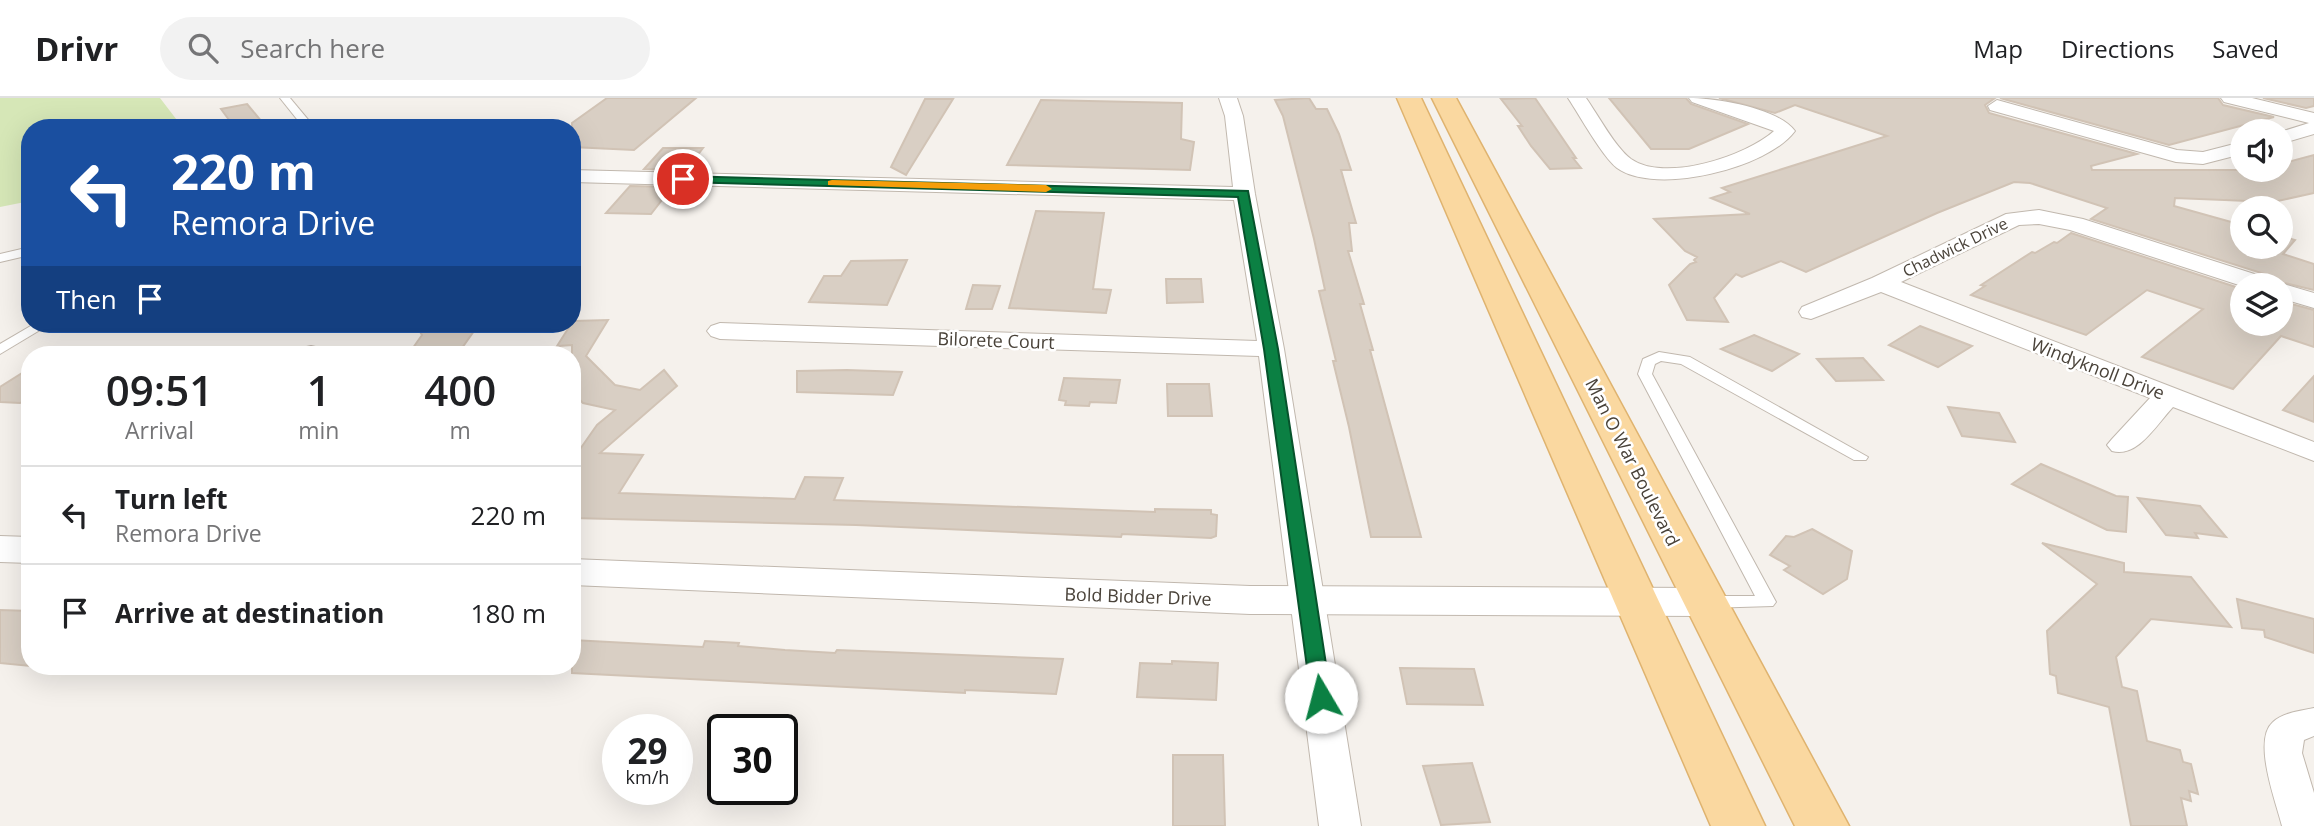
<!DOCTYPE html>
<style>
:root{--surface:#fff;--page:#f2f2f2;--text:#202124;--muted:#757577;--line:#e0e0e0}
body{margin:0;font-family:"Open Sans",sans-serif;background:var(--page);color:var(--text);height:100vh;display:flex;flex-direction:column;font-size:26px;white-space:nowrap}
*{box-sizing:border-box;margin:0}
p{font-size:23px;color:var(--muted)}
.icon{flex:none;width:38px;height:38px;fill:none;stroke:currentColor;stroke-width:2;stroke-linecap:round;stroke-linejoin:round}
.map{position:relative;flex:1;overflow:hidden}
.sheet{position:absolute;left:21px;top:248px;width:560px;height:329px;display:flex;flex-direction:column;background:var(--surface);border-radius:28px;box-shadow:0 7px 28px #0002}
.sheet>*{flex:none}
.hud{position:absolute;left:21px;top:21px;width:560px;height:214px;border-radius:28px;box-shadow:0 7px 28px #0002;background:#1a4fa0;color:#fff;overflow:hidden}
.fabs{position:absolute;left:2230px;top:21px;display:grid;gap:14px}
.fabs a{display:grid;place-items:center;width:63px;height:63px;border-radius:50%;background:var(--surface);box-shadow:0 7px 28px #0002;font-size:35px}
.speed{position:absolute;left:602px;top:616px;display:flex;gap:14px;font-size:35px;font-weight:700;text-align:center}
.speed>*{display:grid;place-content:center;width:91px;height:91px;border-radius:50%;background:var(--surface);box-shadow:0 7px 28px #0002;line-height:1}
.speed small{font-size:18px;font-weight:400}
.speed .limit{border:4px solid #111;border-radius:10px;background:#fff;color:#111}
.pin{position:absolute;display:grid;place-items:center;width:60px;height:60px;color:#fff;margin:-30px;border:4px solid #fff;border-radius:50%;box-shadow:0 2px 7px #0007}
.me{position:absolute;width:77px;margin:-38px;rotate:352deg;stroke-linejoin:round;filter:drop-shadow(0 0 5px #0008)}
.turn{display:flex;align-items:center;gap:24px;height:147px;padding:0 35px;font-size:32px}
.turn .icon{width:91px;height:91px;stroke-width:2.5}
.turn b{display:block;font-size:49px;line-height:60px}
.then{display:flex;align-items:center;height:66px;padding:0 35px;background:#0003;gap:14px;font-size:26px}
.eta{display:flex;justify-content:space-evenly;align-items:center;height:119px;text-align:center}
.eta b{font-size:42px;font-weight:600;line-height:49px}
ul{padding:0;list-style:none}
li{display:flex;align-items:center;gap:21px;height:98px;padding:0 35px;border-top:2px solid var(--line)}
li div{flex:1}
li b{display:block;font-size:26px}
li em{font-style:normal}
header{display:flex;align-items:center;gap:42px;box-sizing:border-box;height:98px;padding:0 35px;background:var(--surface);border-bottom:2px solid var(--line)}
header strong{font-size:33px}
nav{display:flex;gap:38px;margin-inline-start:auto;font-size:24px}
.search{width:490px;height:63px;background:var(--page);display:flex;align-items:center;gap:18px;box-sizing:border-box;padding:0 24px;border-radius:38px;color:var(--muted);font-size:26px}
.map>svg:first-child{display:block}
.green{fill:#d6e7b7}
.building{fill:#d9cfc4;stroke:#d1c3b5;stroke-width:2}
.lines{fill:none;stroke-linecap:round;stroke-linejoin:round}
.service-casing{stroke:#c1b8ae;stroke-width:2}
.minor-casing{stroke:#c1b8ae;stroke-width:2}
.tertiary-casing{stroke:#c1b8ae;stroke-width:2}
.primary-casing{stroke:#dfb36f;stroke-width:3}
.service{fill:#fff;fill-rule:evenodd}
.minor{fill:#fff;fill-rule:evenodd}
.tertiary{fill:#fff;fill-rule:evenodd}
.primary{fill:#fad8a0;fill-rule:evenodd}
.route{fill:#0b8043;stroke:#07532c;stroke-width:2}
.slow{fill:#f59e0b}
.labels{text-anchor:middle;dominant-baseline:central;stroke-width:5;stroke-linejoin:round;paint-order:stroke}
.far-street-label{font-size:16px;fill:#494239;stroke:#fff}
.street-label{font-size:18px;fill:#494239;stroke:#fff}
</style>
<header>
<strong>Drivr</strong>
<div class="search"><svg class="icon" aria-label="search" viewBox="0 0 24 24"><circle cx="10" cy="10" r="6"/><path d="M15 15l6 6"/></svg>Search here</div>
<nav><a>Map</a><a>Directions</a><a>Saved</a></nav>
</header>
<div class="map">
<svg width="2314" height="728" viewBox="0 0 2314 728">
<rect width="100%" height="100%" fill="#f5f1ec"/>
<!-- green -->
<polygon class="green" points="0,0 160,0 183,30 30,30 30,103 0,109"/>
<!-- building -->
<g class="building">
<polygon points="607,0 696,0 634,52 572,49 572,25"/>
<polygon points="1309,0 1316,11 1327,11 1339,36 1351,72 1341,72 1356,125 1349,125 1352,153 1348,153 1364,206 1360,206 1373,252 1370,252 1421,439 1371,439 1349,329 1333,263 1336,263 1319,193 1325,192 1314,141 1283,18 1275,2"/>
<polygon points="1535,0 1576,60 1573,60 1581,70 1550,71 1531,48 1518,28 1522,28 1501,1"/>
<polygon points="1609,0 1686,0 1691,6 1748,26 1689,51 1651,51"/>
<polygon points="1719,0 1995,0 1985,7 1989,15 2137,56 2091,68 2092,72 2280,72 2280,66 2314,57 2314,95 2273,104 2175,100 2174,108 2242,127 2242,149 2280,149 2280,138 2295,142 2283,156 2314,166 2314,192 2276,183 2274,179 2091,121 2107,110 2030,85 2014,84 1937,115 1806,174 1781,163 1742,179 1736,176 1714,200 1728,224 1687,222 1669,187 1690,166 1696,164 1694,162 1697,159 1685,153 1654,121 1750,116 1711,100 1730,94 1722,90 1887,38 1795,7 1775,15"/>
<polygon points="2000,0 2218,0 2223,7 2274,19 2169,47"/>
<polygon points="2263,0 2314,0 2314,8 2306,10"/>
<polygon points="925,1 953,1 906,77 891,69"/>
<polygon points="1041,2 1182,5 1181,41 1194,44 1190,72 1007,67"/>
<polygon points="247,6 267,30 235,30 221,11"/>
<polygon points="663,50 703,50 686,72 644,71"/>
<polygon points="630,88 672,89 651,116 606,115"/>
<polygon points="1036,113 1104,115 1093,191 1111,192 1106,215 1009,210"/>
<polygon points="2071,135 2242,191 2242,226 2280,226 2280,203 2314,212 2314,249 2281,238 2233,291 2142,259 2203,211 2147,192 2086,237 1971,197 1985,188 1981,187 2032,154 2035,155 2054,144 2057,145"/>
<polygon points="907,162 887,207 809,204 824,178 841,178 851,163"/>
<polygon points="1166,181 1201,181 1203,204 1167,205"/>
<polygon points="973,187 1000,188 992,211 966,211"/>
<polygon points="608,222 586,258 615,287 640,292 664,272 677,288 600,355 643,357 619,395 795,401 805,379 843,380 834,402 1155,414 1155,411 1211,412 1211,416 1217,417 1216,438 1211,440 1122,436 1121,439 856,427 572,420 572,354 578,354 597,327 615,312 583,305 572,294 572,247 557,248 573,223"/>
<polygon points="415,226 479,226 457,257 408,257 422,237"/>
<polygon points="1920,228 1972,248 1938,269 1889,247"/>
<polygon points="1754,237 1799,256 1772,273 1721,251"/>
<polygon points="1863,260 1883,282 1836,283 1817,261"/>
<polygon points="30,270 30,299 20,305 0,304 0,289"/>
<polygon points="797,273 847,272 902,274 893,297 797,294"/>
<polygon points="2314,278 2314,324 2283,312"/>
<polygon points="1064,280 1120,282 1116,305 1090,304 1089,308 1065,307 1066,303 1059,302"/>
<polygon points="1167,286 1209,286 1212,318 1168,318"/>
<polygon points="1948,309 1999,315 2015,344 1962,338"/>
<polygon points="2041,366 2116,398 2128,399 2126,434 2107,432 2012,386"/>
<polygon points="2138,400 2200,408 2226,439 2195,435 2198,440 2166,437"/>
<polygon points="1812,431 1852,453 1847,481 1823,496 1784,472 1790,468 1770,457 1786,438 1794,439"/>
<polygon points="2042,445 2124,465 2124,474 2191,479 2231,529 2151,521 2116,559 2122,589 2137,593 2147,643 2180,652 2183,664 2191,666 2198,696 2189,693 2191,703 2181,700 2187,728 2131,728 2109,609 2058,595 2056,578 2050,576 2047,533 2097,486"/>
<polygon points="2237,501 2314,521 2314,555 2265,539 2264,532 2242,530"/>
<polygon points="0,512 30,513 30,568 0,565"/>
<polygon points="572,542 703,549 705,543 739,545 738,548 785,552 835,555 837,552 1063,561 1056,596 965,592 965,595 572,575"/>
<polygon points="1172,563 1218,565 1216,602 1137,599 1140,565 1172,566"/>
<polygon points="1400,570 1474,571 1483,607 1407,606"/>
<polygon points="1173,657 1223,657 1225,728 1173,728"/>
<polygon points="1472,665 1490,724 1441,727 1423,668"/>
</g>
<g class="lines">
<!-- service casing -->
<g class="service-casing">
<g id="service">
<polygon points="280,0 290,0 315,30 304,30"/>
<polygon points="30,149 30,157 0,164 0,156"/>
<polygon points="34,226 50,226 0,256 0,246"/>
<polygon points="1659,254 1690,259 1868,359 1866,362 1854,362 1681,266 1661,263 1655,266 1652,276 1776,504 1773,508 1707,510 1701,508 1698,504 1701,500 1707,498 1755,498 1638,276 1643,261"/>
</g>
</g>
<!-- minor casing -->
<g class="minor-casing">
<g id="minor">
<polygon points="1219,0 1237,0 1243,18 1255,96 1284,251 1361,728 1319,728 1259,258 720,241 711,238 707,233 711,228 720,225 1257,243 1234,102 572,84 572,72 1233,89 1225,18"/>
<path d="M 1568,0 L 1586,0 C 1598,17 1615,49 1631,61 C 1665,85 1746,58 1774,33 L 1692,4 L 1689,0 C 1716,0 1778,10 1795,33 C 1768,70 1656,98 1617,70 C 1602,58 1580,18 1568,0 Z"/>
<polygon points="2221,0 2252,0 2314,15 2314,36 2280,46 2280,34 2309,25 2224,4"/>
<polygon points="1997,2 2177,52 2203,54 2242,44 2242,56 2203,66 2176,64 1990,12 1988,8"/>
<path d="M 2039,112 L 2083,121 L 2273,182 L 2275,186 L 2280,185 L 2314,195 L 2314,210 L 2280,200 L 2280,187 L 2242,188 L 2070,132 L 2039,126 L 2019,127 L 1901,184 L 2314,344 L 2314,363 L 2173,309 C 2156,327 2138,360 2112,353 L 2107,347 L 2112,341 L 2150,300 L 1881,194 L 1811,221 L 1802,219 L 1799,214 L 1802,209 L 1872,180 L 2006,116 Z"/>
<polygon points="311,248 320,250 324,256 297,257 302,250"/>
<path d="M 2314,610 L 2314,638 L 2304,642 L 2302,655 L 2314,695 L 2314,728 L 2282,728 C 2276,704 2252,642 2273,624 C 2284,614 2301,613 2314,610 Z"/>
</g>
</g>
<!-- tertiary casing -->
<g class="tertiary-casing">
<g id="tertiary">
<polygon points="0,438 30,439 30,465 0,464"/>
<polygon points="572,461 1250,488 1705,490 1720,494 1726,504 1720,514 1705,518 1250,516 572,487"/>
</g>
</g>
<!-- primary casing -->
<g class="primary-casing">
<g id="primary">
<polygon points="1397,0 1421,0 1765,728 1711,728"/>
<polygon points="1432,0 1456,0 1849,728 1795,728"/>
</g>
</g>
<!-- service -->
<use href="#service" class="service"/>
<!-- minor -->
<use href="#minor" class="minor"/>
<!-- tertiary -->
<use href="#tertiary" class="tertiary"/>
<!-- primary -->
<use href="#primary" class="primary"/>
</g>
<!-- route -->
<polygon class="route" points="679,78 1248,93 1278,251 1331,599 1328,604 1321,606 1314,604 1311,599 1264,251 1238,99 683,84 677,81"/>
<!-- slow -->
<polygon class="slow" points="832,82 1046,87 1052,91 1046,94 828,87 828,83"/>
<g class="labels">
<!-- far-street labels -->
<g class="far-street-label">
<text transform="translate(1955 149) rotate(-26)">Chadwick Drive</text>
</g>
<!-- street labels -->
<g class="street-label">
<text transform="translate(996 242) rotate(2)">Bilorete Court</text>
<text transform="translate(2098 270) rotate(21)">Windyknoll Drive</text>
<text transform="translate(1633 364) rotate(63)">Man O War Boulevard</text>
<text transform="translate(1138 498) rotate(2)">Bold Bidder Drive</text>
</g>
</g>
</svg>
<div class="fabs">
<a><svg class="icon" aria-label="sound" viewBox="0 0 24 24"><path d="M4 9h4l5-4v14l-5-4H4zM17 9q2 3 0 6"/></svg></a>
<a><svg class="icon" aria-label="search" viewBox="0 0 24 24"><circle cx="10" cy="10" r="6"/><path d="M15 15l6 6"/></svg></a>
<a><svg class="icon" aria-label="layers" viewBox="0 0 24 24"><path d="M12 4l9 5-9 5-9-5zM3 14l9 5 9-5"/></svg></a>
</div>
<div class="speed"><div>29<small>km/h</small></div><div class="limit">30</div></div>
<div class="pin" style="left:683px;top:81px;background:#d93025"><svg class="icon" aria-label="arrive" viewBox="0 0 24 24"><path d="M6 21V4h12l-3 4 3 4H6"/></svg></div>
<svg class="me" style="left:1321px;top:599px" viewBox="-20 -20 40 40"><circle r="19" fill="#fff"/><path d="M0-13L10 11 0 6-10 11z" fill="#0b8043"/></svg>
<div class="hud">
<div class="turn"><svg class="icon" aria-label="left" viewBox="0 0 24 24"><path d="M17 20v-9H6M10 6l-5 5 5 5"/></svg><div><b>220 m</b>Remora Drive</div></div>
<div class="then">Then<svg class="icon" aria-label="arrive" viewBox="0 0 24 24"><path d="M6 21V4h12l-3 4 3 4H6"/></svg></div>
</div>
<section class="sheet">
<div class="eta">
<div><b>09:51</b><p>Arrival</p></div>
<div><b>1</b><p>min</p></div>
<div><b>400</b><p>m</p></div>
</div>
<ul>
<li><svg class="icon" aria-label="left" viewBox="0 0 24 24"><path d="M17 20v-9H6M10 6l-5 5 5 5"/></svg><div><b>Turn left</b><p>Remora Drive</p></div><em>220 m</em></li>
<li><svg class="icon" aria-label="arrive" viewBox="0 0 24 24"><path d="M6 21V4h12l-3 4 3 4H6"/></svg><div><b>Arrive at destination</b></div><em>180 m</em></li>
</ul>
</section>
</div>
